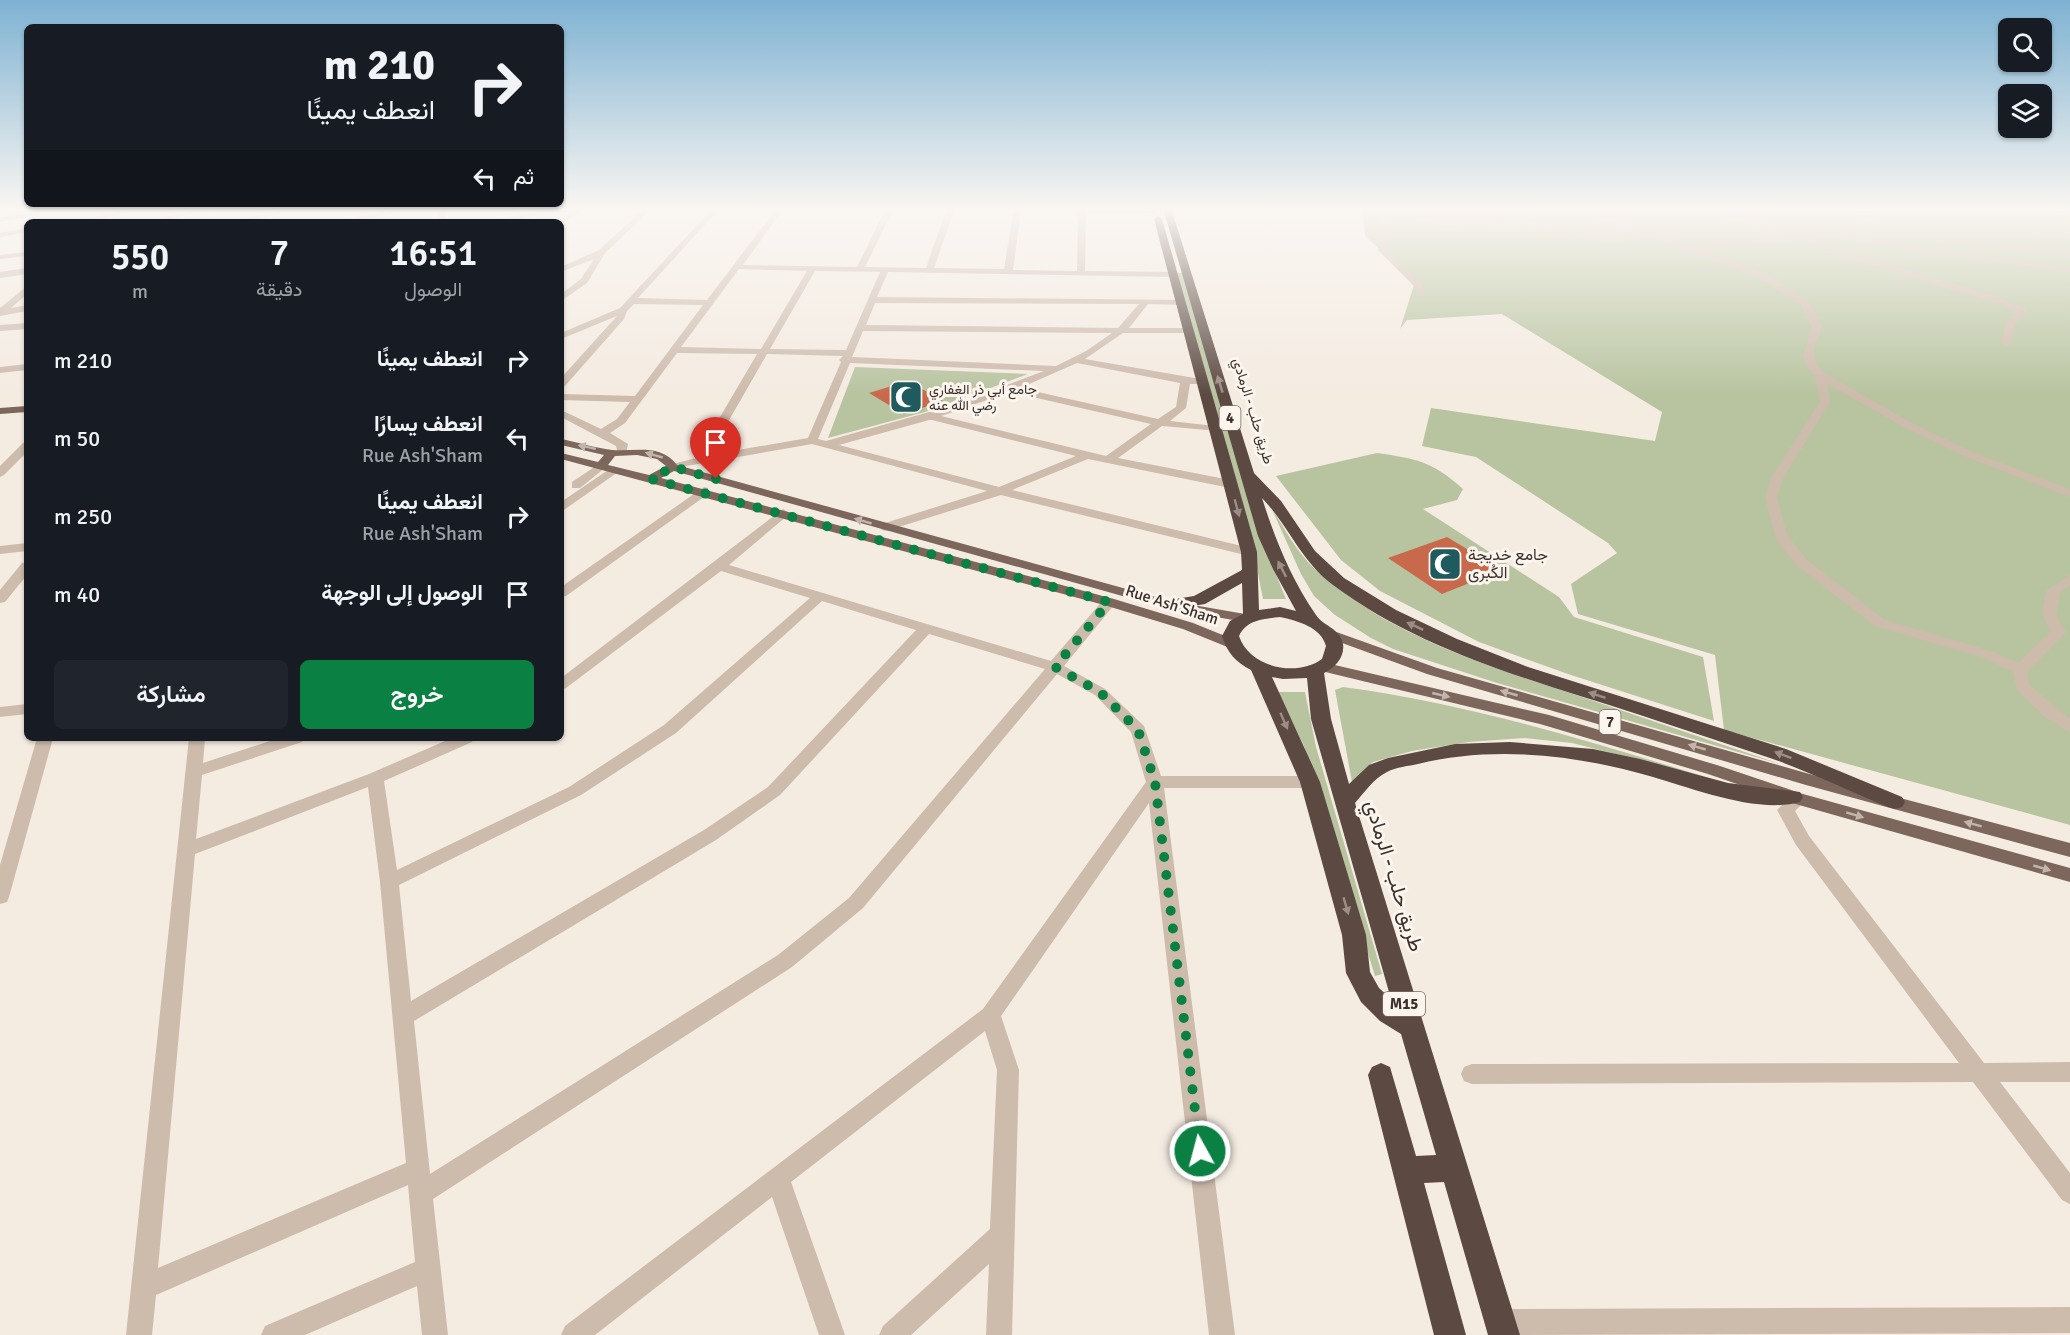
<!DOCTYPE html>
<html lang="ar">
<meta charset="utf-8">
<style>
:root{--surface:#171b24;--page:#20242c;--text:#f1f3f6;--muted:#9ea1a6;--accent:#0b8043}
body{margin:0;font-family:Signika,Vazirmatn,sans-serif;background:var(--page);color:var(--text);direction:rtl;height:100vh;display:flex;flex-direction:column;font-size:22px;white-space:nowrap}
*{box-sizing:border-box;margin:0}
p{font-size:20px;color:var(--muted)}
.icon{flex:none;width:33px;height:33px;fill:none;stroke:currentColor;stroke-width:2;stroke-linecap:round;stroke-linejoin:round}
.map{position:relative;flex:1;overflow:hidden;direction:ltr}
.sheet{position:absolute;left:24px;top:219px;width:540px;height:522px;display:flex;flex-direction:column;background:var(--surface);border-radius:9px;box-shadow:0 2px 4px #0004;direction:rtl}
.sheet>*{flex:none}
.top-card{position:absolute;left:24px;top:24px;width:540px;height:183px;border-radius:9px;box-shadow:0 2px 4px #0004;direction:rtl;background:#171b24;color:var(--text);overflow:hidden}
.buttons{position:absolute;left:1998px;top:18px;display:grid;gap:12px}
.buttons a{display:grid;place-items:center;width:54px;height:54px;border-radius:9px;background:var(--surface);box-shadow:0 2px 4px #0004;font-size:30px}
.pin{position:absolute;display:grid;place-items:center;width:51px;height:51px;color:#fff;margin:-62px -26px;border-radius:50% 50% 50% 0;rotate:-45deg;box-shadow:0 0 6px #0007}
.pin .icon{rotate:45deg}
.me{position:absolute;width:66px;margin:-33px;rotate:353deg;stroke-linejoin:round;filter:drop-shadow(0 0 4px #0008)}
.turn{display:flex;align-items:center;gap:21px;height:126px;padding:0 30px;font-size:27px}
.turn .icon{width:78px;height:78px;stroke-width:2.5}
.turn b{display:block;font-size:42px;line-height:51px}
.then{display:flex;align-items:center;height:57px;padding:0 30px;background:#0003;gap:12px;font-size:22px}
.eta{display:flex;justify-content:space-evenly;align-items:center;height:102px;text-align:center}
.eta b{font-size:36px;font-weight:600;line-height:42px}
.primary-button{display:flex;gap:12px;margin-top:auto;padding:12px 30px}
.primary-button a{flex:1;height:69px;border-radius:9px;background:var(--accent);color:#fff;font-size:24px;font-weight:600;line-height:69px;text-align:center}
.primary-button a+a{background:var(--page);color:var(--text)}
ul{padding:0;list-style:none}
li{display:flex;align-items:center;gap:18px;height:78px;padding:0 30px}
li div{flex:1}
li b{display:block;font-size:22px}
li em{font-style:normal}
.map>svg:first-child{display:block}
.green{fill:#b8c4a0}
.building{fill:#c8694b}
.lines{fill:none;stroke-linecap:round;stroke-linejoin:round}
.minor{fill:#cdbbac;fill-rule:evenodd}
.major{fill:#7d675c;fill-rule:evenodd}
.highway{fill:#5c4a42;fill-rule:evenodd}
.oneway{fill:#9c8e87}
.oneway2{fill:#c2b5ac}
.route{stroke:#0b8043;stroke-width:10;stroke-dasharray:0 18}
.labels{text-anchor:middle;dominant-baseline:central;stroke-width:6;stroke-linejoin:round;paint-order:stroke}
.far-poi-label{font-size:14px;fill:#3b302b;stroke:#fbf5ee;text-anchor:start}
.far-street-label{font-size:14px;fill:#3b302b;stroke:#fbf5ee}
.shield{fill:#fbf5ee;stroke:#756b66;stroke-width:1.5}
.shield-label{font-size:15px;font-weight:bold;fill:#3b302b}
.poi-label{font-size:16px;fill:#3b302b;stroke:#fbf5ee;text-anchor:start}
.street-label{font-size:16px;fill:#3b302b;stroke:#fbf5ee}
.near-street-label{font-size:20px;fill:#3b302b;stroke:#fbf5ee}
</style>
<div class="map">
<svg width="2070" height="1335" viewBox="0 0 2070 1335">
<rect width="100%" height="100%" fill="#f4ebe1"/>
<!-- green -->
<g class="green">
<polygon points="1362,208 2070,208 2070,825 1724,730 1715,655 1578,614 1571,584 1617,553 1608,543 1476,457 1422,446 1431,408 1655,441 1662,412 1502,314 1407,320 1400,329 1415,282 1365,236"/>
<polygon points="1177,273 1183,273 1264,545 1286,599 1263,599 1255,558"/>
<polygon points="855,367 1028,374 925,412 828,438"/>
<path d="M 1377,453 C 1417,459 1432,461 1463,489 L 1457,500 L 1423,509 L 1559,597 L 1574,617 L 1703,657 L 1714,721 L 1568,674 L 1479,642 L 1380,591 L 1341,560 L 1276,476 Z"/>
<path d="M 1271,507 C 1284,528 1297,553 1316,570 C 1388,635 1482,664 1573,694 C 1642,717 1711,741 1780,764 L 1497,683 L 1393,649 L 1371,638 L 1335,615 L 1314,596 L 1301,574 Z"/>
<path d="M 1343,687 C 1464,703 1583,739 1699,775 L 1572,743 L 1524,738 L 1469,742 L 1412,751 L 1373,762 L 1352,782 L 1335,690 Z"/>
<polygon points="1278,692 1305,692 1316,747 1382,974 1375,976 1304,746"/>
</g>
<!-- building -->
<g class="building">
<polygon points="908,381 943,401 904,414 869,393"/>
<polygon points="1447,537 1502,570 1442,594 1388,558"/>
</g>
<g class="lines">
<!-- minor -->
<g class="minor">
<polygon points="56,208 74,208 0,222 0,218"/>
<polygon points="136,208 153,208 85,222 69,222"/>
<polygon points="206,208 223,208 155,222 139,222"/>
<polygon points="296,208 314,208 240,222 223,222"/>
<polygon points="408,208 427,208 345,222 326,222"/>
<polygon points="437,208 445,208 446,222 438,222"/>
<polygon points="559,208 584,208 561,225 561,222 558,221 573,210 498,222 479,222"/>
<polygon points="645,208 653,208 605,253 587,283 561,301 561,294 581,279 594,259 561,272 561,267 599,250"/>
<path d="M 713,208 L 720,208 L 638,298 L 707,300 L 777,208 L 784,208 L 743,265 L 857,267 L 886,208 L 894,208 L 865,267 L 926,268 L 947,208 L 955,208 L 934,268 L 1004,269 L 1014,208 L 1159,209 L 1156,213 L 1086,212 L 1085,271 L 1173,272 L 1177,275 L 1176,277 L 888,272 L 877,297 L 1184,300 L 1184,304 L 1181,305 L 1148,304 L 1129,328 L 1188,328 L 1193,331 L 1191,333 L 1123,333 L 1085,359 L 1206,380 L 1206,384 L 1190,384 L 1186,408 L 1170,421 L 1215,426 L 1219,427 L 1219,431 L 1162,426 L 1118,458 L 1230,480 L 1236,484 L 1234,487 L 1230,488 L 1088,459 L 1012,490 L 1254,549 L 1256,552 L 1249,556 L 1001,495 L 886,531 L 882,530 L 880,527 L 882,524 L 987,491 L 812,444 L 669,469 L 669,465 L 696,458 L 757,354 L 677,353 L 625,423 L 610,433 L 628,444 L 626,454 L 618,454 L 616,446 L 561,417 L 561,410 L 601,429 L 617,419 L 630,402 L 561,400 L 561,394 L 635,396 L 703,305 L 634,304 L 627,311 L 624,319 L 565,386 L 561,387 L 561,378 L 617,316 L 561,339 L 561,333 L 620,308 ZM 1021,210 L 1078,212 L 1077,271 L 1013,270 ZM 739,269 L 807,271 L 761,349 L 681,347 ZM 815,271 L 880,272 L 846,350 L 770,349 ZM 875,303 L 1139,304 L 1118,328 L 866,325 ZM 863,331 L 1112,333 L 1086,351 L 1056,366 L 852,357 ZM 767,354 L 843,356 L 839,360 L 841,362 L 808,438 L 709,455 ZM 850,363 L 1044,371 L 954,405 L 826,441 L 818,439 ZM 1077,363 L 1180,383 L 1176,407 L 1158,419 L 1020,388 ZM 1010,392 L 1011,392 L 1151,424 L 1106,456 L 941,416 ZM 929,420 L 932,420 L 1076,456 L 999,487 L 839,445 Z"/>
<path d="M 1380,208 L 1398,208 L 1438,221 L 1478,220 L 1546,224 L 1586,236 L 1617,238 L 1629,236 L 1635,231 L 1589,216 L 1579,208 L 1588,208 L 1691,245 L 1801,236 L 1678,208 L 1693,208 L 1802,230 L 2070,268 L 2070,272 L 1809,235 L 1823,244 L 1845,252 L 2004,299 L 2026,309 L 2026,313 L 2015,324 L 2011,343 L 2006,346 L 2001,343 L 2006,323 L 2017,312 L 1998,303 L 1839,256 L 1806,240 L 1701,249 L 1769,275 L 1809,302 L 1822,326 C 1816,345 1807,357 1824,373 L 1910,422 L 1972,452 L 2070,489 L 2070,497 L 1964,456 L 1902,426 L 1827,383 L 1830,402 L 1783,478 L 1777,497 L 1787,535 L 1807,560 L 1885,620 L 1994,652 L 2018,663 L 2051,631 L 2042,615 L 2046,591 L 2070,575 L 2070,585 L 2060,593 L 2056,615 L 2066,632 L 2028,671 L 2029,685 L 2070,719 L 2070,732 L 2045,717 L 2017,690 L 2013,672 L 1984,658 L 1875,626 L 1797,566 L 1776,539 L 1765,497 L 1771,478 L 1820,402 L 1815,376 L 1807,367 L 1803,356 L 1812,326 L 1802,306 L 1763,279 L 1642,234 L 1634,240 L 1617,242 L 1585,240 L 1545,228 L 1478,224 L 1437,225 L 1388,210 L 1387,220 L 1392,235 L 1386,250 L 1422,284 L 1425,294 L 1421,297 L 1417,294 L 1415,287 L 1378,250 L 1384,235 L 1379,220 Z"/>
<path d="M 1809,208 C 1835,208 1860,216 1886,214 L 1880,208 L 1888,208 L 1896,216 L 1868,220 Z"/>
<polygon points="2032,208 2044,208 2070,216 2070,220"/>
<polygon points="27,228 27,232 0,237 0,233"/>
<polygon points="1935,239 2070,250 2070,254 1932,243 1931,241"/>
<polygon points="27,252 27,256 0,259 0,255"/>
<polygon points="27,268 27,274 0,278 0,272"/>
<polygon points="27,286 27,294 11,308 27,305 27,311 0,316 0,308"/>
<polygon points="27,323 27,329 0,331 0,325"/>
<polygon points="27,364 27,370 0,373 0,367"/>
<polygon points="27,442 27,452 4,475 0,477 0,466 23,443"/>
<polygon points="602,462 608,465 606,467 580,488 572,488 572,482"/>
<polygon points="614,466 620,470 618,472 561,512 561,502"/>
<polygon points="704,487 708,488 708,494 566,596 561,597 561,587"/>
<path d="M 783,509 L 789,513 L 787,516 L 729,565 L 1051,661 L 1104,599 L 1114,599 L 1116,602 L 1114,605 L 1064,666 L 1105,689 L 1144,726 L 1161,776 L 1310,776 L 1316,778 L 1318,782 L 1316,786 L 1310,788 L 1164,788 L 1235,1335 L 1209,1335 L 1149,803 L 1001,1016 L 1019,1070 L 1012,1335 L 986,1335 L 989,1264 L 911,1335 L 879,1335 L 883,1326 L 990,1229 L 997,1070 L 985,1031 L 791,1182 L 845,1335 L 819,1335 L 772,1197 L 595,1335 L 561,1335 L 565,1326 L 983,1009 L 1146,782 L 1131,732 L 1095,695 L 1057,674 L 863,908 L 792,967 L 433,1199 L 448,1335 L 422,1335 L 417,1286 L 305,1335 L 261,1335 L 265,1326 L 415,1262 L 408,1185 L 156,1295 L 152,1335 L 126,1335 L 189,738 L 205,738 L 203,763 L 279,738 L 304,738 L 302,742 L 202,775 L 196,839 L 369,774 L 452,738 L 474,738 L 472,742 L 384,781 L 397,870 L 569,787 L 664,725 L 810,598 L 721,571 L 566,688 L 561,690 L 561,678 ZM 822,601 L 916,630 L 768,787 L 704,830 L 411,1001 L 399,885 L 581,795 L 676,733 ZM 929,634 L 1045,669 L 849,898 L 778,955 L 430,1174 L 414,1021 L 716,840 L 780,795 ZM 368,787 L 380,882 L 406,1163 L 158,1268 L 195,854 Z"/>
<polygon points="27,543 27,551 0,554 0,546"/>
<polygon points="27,562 27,575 5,602 0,603 0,590 22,563"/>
<polygon points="27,704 27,714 0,717 0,707"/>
<polygon points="37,738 53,738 9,897 7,902 0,904 0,865"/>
<polygon points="1798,793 1804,795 1807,799 1795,811 1809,836 1984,1063 2070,1062 2070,1082 2000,1082 2070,1173 2070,1204 2062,1200 1973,1082 1472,1084 1464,1081 1461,1074 1464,1067 1472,1064 1959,1063 1796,845 1777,810 1792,795"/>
<polygon points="2070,1307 2070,1333 1500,1335 1491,1331 1487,1322 1491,1313 1500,1309"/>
</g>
<!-- major -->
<g class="major">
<polygon points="27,406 27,412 0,414 0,408"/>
<path d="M 561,439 C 577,442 595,448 612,450 C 635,452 660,443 677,465 L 1170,601 L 1245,614 L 1252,618 L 1245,622 L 1169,609 L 674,471 L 661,478 L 1114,599 L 1193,623 L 1235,640 L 1237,643 L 1235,646 L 1225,646 L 1183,629 L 1104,605 L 561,459 L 561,453 L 598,462 L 604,455 L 561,445 ZM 637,455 L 657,459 L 666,466 L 649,475 L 608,465 L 615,456 Z"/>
<polygon points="1328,629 1437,668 1806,773 2070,843 2070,857 1806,785 1427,674 1323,636 1321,633"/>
<polygon points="1322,662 1549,715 1720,766 1803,794 2070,868 2070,882 1792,803 1708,774 1540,724 1317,670 1315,667"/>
</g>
<!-- highway -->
<path class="highway" d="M 1163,208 L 1171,208 L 1254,473 L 1281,501 L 1315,551 L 1344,578 L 1396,610 L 1457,639 L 1528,667 L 1786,749 L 1902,797 L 1905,802 L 1902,807 L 1895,809 L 1888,807 C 1849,791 1810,772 1770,758 C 1726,743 1681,729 1637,714 C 1534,681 1421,651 1333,585 C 1300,560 1289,526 1262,498 C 1275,539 1291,579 1316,615 C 1323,626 1340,628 1343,644 C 1345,657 1335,668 1324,673 L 1331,719 L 1349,784 L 1369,765 L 1388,758 L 1455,744 L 1510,742 L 1593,749 L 1640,759 L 1728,783 L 1800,792 L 1803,797 L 1800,802 C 1758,814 1694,789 1653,777 C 1579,755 1494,745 1418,764 C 1409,766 1396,767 1387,772 C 1374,778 1364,793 1355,803 L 1520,1335 L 1488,1335 L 1444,1182 L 1424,1183 L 1466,1335 L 1434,1335 L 1368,1075 L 1372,1067 L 1381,1063 L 1390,1067 L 1416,1156 L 1436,1155 L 1401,1034 L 1380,1021 L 1361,1002 L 1346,973 L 1342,935 L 1300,782 L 1251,670 C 1236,662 1227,653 1222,636 L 1230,621 L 1243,614 L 1242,583 L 1205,604 L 1169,610 L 1161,605 L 1163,601 L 1194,596 L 1242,570 L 1241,552 L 1154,219 L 1158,216 L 1162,219 L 1257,552 L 1259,610 L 1280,607 L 1296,611 L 1273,569 L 1258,536 ZM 1280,617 C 1298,621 1321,627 1326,646 L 1322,659 C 1296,678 1249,667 1239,636 C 1247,619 1264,619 1280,617 ZM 1272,677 L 1283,679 L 1307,678 L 1311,719 L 1391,999 L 1379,988 L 1370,972 L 1366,935 L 1320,782 Z"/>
</g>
<!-- one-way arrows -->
<defs><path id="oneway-solid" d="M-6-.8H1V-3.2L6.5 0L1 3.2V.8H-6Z" transform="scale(1.5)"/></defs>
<g class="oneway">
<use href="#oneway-solid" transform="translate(1220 384) rotate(-107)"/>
<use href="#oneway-solid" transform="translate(1237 508) rotate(75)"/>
<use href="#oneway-solid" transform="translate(1282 569) rotate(-117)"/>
<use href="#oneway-solid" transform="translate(1415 626) rotate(-155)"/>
<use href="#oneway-solid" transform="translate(1597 695) rotate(-162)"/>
<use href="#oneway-solid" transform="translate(1284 721) rotate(66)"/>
<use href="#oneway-solid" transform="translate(1783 755) rotate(-159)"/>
<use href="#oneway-solid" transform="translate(1346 906) rotate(74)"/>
</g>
<g class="oneway2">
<use href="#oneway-solid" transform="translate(587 447) rotate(-168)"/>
<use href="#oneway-solid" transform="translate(654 455) rotate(-164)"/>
<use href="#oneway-solid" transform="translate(863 521) rotate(-164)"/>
<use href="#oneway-solid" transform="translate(1509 693) rotate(-164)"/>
<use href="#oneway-solid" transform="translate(1441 695) rotate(13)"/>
<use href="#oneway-solid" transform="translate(1697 747) rotate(-164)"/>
<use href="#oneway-solid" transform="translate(1855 815) rotate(16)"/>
<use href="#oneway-solid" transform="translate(1973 824) rotate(-165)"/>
<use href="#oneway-solid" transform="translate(2042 868) rotate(16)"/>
</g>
<!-- sky -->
<linearGradient id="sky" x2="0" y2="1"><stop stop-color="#7eb2d2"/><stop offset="0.53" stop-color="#faf6f2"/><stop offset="1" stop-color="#faf6f2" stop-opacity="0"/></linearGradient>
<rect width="2070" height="395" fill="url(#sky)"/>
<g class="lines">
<!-- route -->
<polyline class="route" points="716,479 673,467 651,479 1109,602 1055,667 1100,692 1138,730 1155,782 1200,1151"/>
</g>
<!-- icons -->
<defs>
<g id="mosque-square" transform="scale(1.725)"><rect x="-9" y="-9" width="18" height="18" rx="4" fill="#1f5a5e" stroke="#fbf5ee"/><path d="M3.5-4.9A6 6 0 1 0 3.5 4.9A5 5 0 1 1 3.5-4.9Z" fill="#fff"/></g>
</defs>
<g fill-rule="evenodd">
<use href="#mosque-square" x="906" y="397"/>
<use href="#mosque-square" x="1445" y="564"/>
</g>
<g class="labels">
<!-- far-poi labels -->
<g class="far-poi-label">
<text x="929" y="389">جامع أبي ذر الغفاري<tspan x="929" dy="16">رضي الله عنه</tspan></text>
</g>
<!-- far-street labels -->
<g class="far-street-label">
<text transform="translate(1253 411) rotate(73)">طريق حلب - الرمادي</text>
</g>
<!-- shield labels -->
<g class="shield">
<rect x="1219.5" y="406" width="21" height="24" rx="4.5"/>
<rect x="1599.5" y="710" width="21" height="24" rx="4.5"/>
<rect x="1383" y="992" width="42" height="24" rx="4.5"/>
</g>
<g class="shield-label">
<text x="1230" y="418">4</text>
<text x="1610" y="722">7</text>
<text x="1404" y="1004">M15</text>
</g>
<!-- poi labels -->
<g class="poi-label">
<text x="1468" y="555">جامع خديجة<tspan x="1468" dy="18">الكُبرى</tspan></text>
</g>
<!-- street labels -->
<g class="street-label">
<text transform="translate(1172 605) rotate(18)">Rue Ash'Sham</text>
</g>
<!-- near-street labels -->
<g class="near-street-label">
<text transform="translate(1394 876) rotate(73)">طريق حلب - الرمادي</text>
</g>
</g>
</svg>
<div class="buttons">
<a><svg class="icon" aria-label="search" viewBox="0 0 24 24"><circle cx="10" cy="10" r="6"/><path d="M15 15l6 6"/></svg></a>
<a><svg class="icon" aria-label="layers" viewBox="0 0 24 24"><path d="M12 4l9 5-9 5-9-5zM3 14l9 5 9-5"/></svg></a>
</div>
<div class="pin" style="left:716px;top:479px;background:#d93025"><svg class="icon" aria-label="arrive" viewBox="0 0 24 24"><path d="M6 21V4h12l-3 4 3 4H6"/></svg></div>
<svg class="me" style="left:1200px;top:1151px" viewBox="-20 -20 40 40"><circle r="17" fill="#0b8043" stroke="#fff" stroke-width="3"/><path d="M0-11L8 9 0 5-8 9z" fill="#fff"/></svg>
<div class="top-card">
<div class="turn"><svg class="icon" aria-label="right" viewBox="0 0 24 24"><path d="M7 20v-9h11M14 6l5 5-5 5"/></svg><div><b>210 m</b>انعطف يمينًا</div></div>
<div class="then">ثم<svg class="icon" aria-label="left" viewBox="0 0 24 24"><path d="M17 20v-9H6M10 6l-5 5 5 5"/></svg></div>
</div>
<section class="sheet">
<div class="eta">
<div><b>16:51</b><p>الوصول</p></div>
<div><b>7</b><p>دقيقة</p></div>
<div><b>550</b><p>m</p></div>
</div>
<ul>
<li><svg class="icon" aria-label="right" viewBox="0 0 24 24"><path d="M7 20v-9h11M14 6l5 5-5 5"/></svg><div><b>انعطف يمينًا</b></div><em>210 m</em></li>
<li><svg class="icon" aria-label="left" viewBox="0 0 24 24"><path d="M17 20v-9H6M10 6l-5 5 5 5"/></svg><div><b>انعطف يسارًا</b><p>Rue Ash'Sham</p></div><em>50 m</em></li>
<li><svg class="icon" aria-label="right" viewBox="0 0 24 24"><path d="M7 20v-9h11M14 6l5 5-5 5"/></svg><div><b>انعطف يمينًا</b><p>Rue Ash'Sham</p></div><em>250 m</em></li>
<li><svg class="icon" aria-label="arrive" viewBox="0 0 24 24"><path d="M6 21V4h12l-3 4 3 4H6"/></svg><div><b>الوصول إلى الوجهة</b></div><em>40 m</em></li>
</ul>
<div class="primary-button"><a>خروج</a><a>مشاركة</a></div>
</section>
</div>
